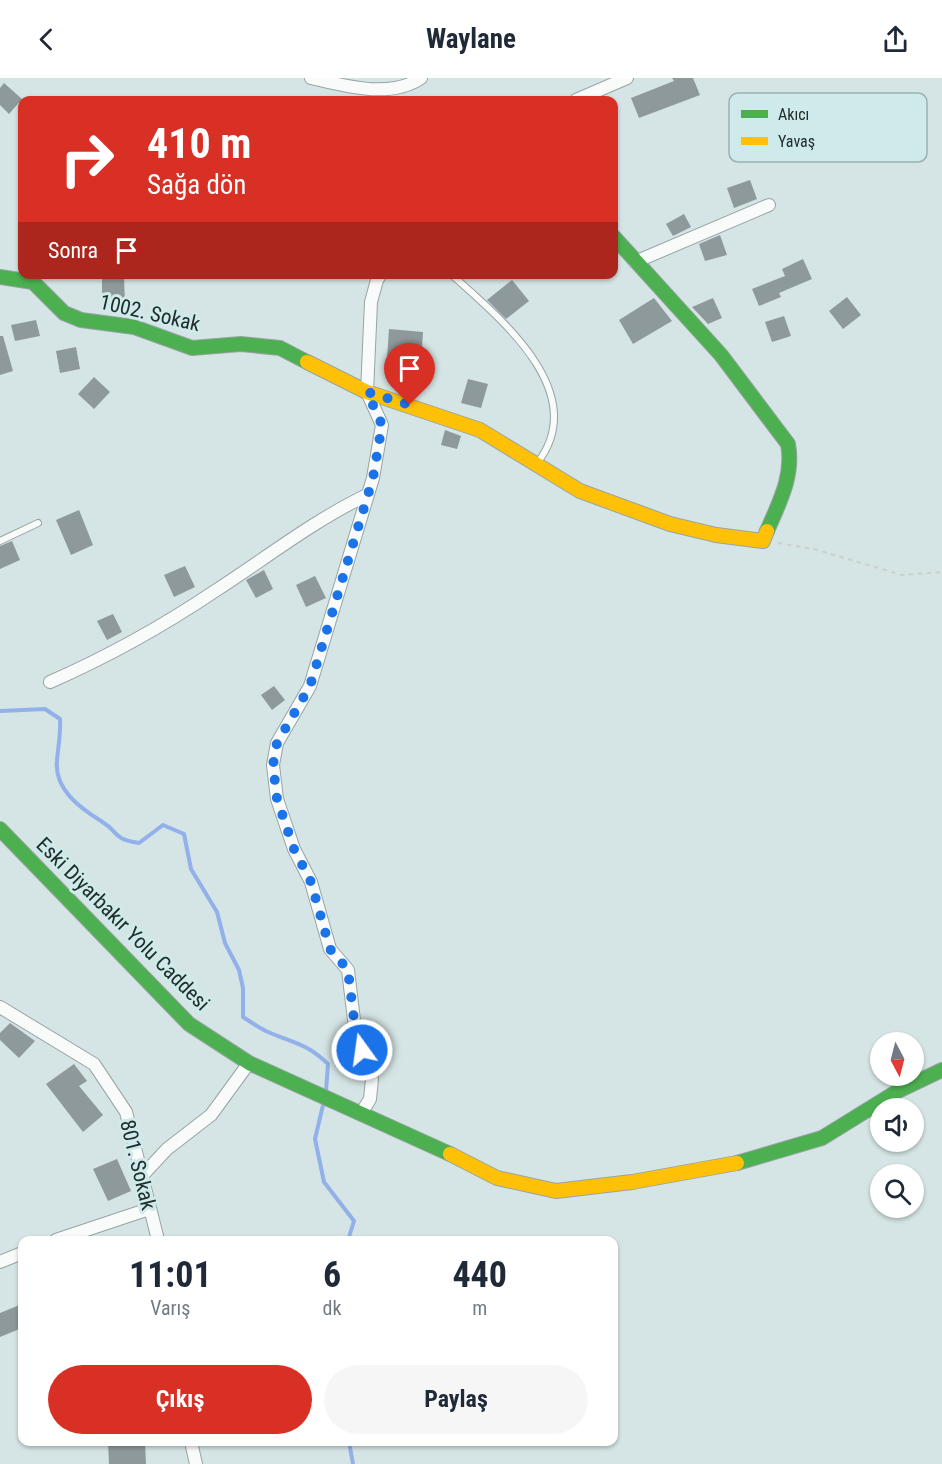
<!DOCTYPE html>
<html lang="tr">
<meta charset="utf-8">
<style>
:root{--surface:#fff;--page:#f6f6f7;--text:#1f2937;--muted:#747a83;--accent:#d93025}
body{margin:0;font-family:"Roboto Condensed",sans-serif;background:var(--page);color:var(--text);height:100vh;display:flex;flex-direction:column;font-size:22px;white-space:nowrap}
*{box-sizing:border-box;margin:0}
p{font-size:20px;color:var(--muted)}
.icon{flex:none;width:33px;height:33px;fill:none;stroke:currentColor;stroke-width:2;stroke-linecap:round;stroke-linejoin:round}
.map{position:relative;flex:1;overflow:hidden}
.drawer{position:absolute;left:18px;top:1158px;width:600px;height:210px;display:flex;flex-direction:column;background:var(--surface);border-radius:12px;box-shadow:0 2px 4px #0004}
.drawer>*{flex:none}
.guide{position:absolute;left:18px;top:18px;width:600px;height:183px;border-radius:12px;box-shadow:0 2px 4px #0004;background:#d93025;color:#fff;overflow:hidden}
.needle{width:39px;rotate:173deg}
.tools{position:absolute;left:870px;top:954px;display:grid;gap:12px}
.tools a{display:grid;place-items:center;width:54px;height:54px;border-radius:50%;background:var(--surface);box-shadow:0 2px 4px #0004;font-size:30px}
.pin{position:absolute;display:grid;place-items:center;width:51px;height:51px;color:#fff;margin:-62px -26px;border-radius:50% 50% 50% 0;rotate:-45deg;box-shadow:0 0 6px #0007}
.pin .icon{rotate:45deg}
.me{position:absolute;width:66px;margin:-33px;rotate:346deg;stroke-linejoin:round;filter:drop-shadow(0 0 4px #0008)}
.turn{display:flex;align-items:center;gap:21px;height:126px;padding:0 30px;font-size:27px}
.turn .icon{width:78px;height:78px;stroke-width:2.5}
.turn b{display:block;font-size:42px;line-height:51px}
.then{display:flex;align-items:center;height:57px;padding:0 30px;background:#0003;gap:12px;font-size:22px}
.eta{display:flex;justify-content:space-evenly;align-items:center;height:102px;text-align:center}
.eta b{font-size:36px;font-weight:700;line-height:42px}
.button{display:flex;gap:12px;margin-top:auto;padding:12px 30px}
.button a{flex:1;height:69px;border-radius:36px;background:var(--accent);color:#fff;font-size:24px;font-weight:700;line-height:69px;text-align:center}
.button a+a{background:var(--page);color:var(--text)}
header{display:flex;justify-content:space-between;align-items:center;height:78px;padding:0 30px;background:var(--surface);font-size:27px;font-weight:700}
.map>svg:first-child{display:block}
.lines{fill:none;stroke-linecap:round;stroke-linejoin:round}
.stream{stroke:#92b0ea;stroke-width:4}
.building{fill:#8e999b}
.lane-casing{stroke:#98a4a4;stroke-width:8}
.street-casing{stroke:#98a4a4;stroke-width:14}
.fast-casing{stroke:#98a4a4;stroke-width:16}
.slow-casing{stroke:#98a4a4;stroke-width:16}
.path{stroke:#ccd0d0;stroke-width:2;stroke-dasharray:4.5 4.5;stroke-linecap:butt}
.lane{stroke:#f9fbfb;stroke-width:6}
.street{stroke:#f9fbfb;stroke-width:12}
.fast{stroke:#4caf50;stroke-width:14}
.slow{stroke:#ffc107;stroke-width:14}
.route{stroke:#1a73e8;stroke-width:10;stroke-dasharray:0 18}
.labels{text-anchor:middle;dominant-baseline:central;stroke-width:6;stroke-linejoin:round;paint-order:stroke}
.street-label{font-size:21px;fill:#212c2c;stroke:#cfeaea}
.key{fill:#cfeaea;stroke:#9bb1b1;stroke-width:1.5}
.key-label{font-size:16px;fill:#212c2c}
</style>
<header><svg class="icon" aria-label="back" viewBox="0 0 24 24"><path d="M15 5l-7 7 7 7"/></svg>Waylane<svg class="icon" aria-label="share" viewBox="0 0 24 24"><path d="M12 15V3M7 8l5-5 5 5M5 13v7h14v-7"/></svg></header>
<div class="map">
<svg width="942" height="1386" viewBox="0 0 942 1386">
<rect width="100%" height="100%" fill="#d5e4e4"/>
<g class="lines">
<!-- stream -->
<g class="stream">
<path d="M 0,633 L 45,631 L 60,641 C 61,656 58,668 57,683 C 54,711 80,730 101,743 C 121,755 110,760 139,765 L 163,747 L 184,756 L 191,791 L 217,834 L 225,865 L 239,892 L 243,910 L 243,939 C 251,944 259,950 268,954 C 293,965 306,965 328,986 L 326,1013"/>
<polyline points="324,1023 315,1061 324,1104 354,1143 348,1162"/>
<polyline points="349,1364 353,1386"/>
</g>
</g>
<!-- building -->
<g class="building">
<polygon points="672,0 693,0 700,17 639,40 631,20 674,3"/>
<polygon points="4,5 22,21 9,36 0,27 0,10"/>
<polygon points="750,102 757,121 734,130 727,110"/>
<polygon points="684,136 691,149 673,158 666,146"/>
<polygon points="720,157 727,177 705,183 699,166"/>
<polygon points="803,181 812,201 779,215 781,219 759,228 752,211 785,198 782,191"/>
<polygon points="124,200 125,225 102,225 102,201"/>
<polygon points="512,202 529,223 506,241 487,222"/>
<polygon points="847,219 861,237 843,251 829,233"/>
<polygon points="654,220 672,243 633,266 619,242"/>
<polygon points="713,220 722,240 708,246 692,229"/>
<polygon points="784,238 791,258 772,264 765,244"/>
<polygon points="36,242 40,258 15,263 11,247"/>
<polygon points="389,251 423,254 421,284 387,281"/>
<polygon points="0,258 3,258 13,293 0,297"/>
<polygon points="76,269 80,291 60,295 56,273"/>
<polygon points="94,299 110,314 94,331 78,316"/>
<polygon points="468,301 488,306 481,330 461,325"/>
<polygon points="445,352 461,358 457,371 441,367"/>
<polygon points="79,432 93,467 71,477 56,442"/>
<polygon points="12,463 20,482 0,491 0,468"/>
<polygon points="185,488 195,509 174,519 164,497"/>
<polygon points="264,492 273,511 256,520 246,502"/>
<polygon points="315,498 326,520 306,529 296,507"/>
<polygon points="113,536 122,554 107,562 97,543"/>
<polygon points="274,608 285,622 272,632 261,617"/>
<polygon points="10,945 35,963 19,980 0,962 0,955"/>
<polygon points="74,986 87,1003 79,1008 103,1037 83,1054 46,1006"/>
<polygon points="117,1081 131,1113 108,1123 93,1091"/>
<polygon points="22,1226 22,1250 0,1259 0,1235"/>
<polygon points="145,1364 146,1386 109,1386 108,1365"/>
</g>
<g class="lines">
<!-- lane casing -->
<g class="lane-casing">
<g id="lane">
<path d="M 451,196 C 500,240 591,314 538,384"/>
<polyline points="0,463 38,445"/>
</g>
</g>
<!-- street casing -->
<g class="street-casing">
<g id="street">
<path d="M 311,0 C 345,8 390,21 421,0"/>
<polyline points="576,22 627,0"/>
<polyline points="635,184 769,127"/>
<path d="M 50,604 C 107,579 163,548 215,513 C 266,480 313,443 367,417"/>
<polyline points="0,929 94,986 126,1034 158,1162"/>
<polyline points="362,1034 370,1021 372,1001 355,950 348,892 330,871 311,804 294,771 277,721 273,687 277,665 310,608 373,400 382,347 367,314 371,224 377,202 381,196"/>
<polyline points="141,1099 167,1071 211,1037 249,985"/>
<polyline points="56,1162 149,1131"/>
<polyline points="0,1184 22,1175"/>
<polyline points="191,1364 196,1386"/>
</g>
</g>
<!-- fast casing -->
<g class="fast-casing">
<g id="fast">
<path d="M 614,159 L 721,277 L 788,366 C 794,398 779,425 767,453"/>
<polyline points="0,199 33,204 64,235 81,242 134,249 192,270 241,266 280,270 307,284"/>
<polyline points="0,751 189,946 249,985 450,1076"/>
<polyline points="737,1085 822,1060 898,1013 942,992"/>
</g>
</g>
<!-- slow casing -->
<g class="slow-casing">
<g id="slow">
<polyline points="307,284 367,314 480,352 580,413 670,446 716,457 763,463 767,453"/>
<polyline points="450,1076 497,1100 556,1113 632,1104 737,1085"/>
</g>
</g>
<!-- path -->
<polyline class="path" points="778,465 814,471 902,497 942,494"/>
<!-- lane -->
<use href="#lane" class="lane"/>
<!-- street -->
<use href="#street" class="street"/>
<!-- fast -->
<use href="#fast" class="fast"/>
<!-- slow -->
<use href="#slow" class="slow"/>
</g>
<g class="lines">
<!-- route -->
<polyline class="route" points="362,972 355,950 348,892 330,871 311,804 294,771 277,721 273,687 277,665 310,608 373,400 382,347 367,314 410,327"/>
</g>
<g class="labels">
<!-- street labels -->
<g class="street-label">
<text transform="translate(150 235) rotate(13)">1002. Sokak</text>
<text transform="translate(123 846) rotate(45)">Eski Diyarbakır Yolu Caddesi</text>
<text transform="translate(138 1087) rotate(76)">801. Sokak</text>
</g>
</g>
<!-- legend -->
<rect x="729" y="15" width="198" height="69" rx="9" class="key"/>
<rect x="741" y="32" width="27" height="8" fill="#4caf50"/>
<rect x="741" y="59" width="27" height="8" fill="#ffc107"/>
<g class="key-label">
<text x="778" y="42">Akıcı</text>
<text x="778" y="69">Yavaş</text>
</g>
</svg>
<div class="tools">
<a><svg class="needle" viewBox="-14 -14 28 28"><path d="M0-13l5 13h-10z" fill="#e53935"/><path d="M0 13l5-13h-10z" fill="#747a83"/></svg></a>
<a><svg class="icon" aria-label="sound" viewBox="0 0 24 24"><path d="M4 9h4l5-4v14l-5-4H4zM17 9q2 3 0 6"/></svg></a>
<a><svg class="icon" aria-label="search" viewBox="0 0 24 24"><circle cx="10" cy="10" r="6"/><path d="M15 15l6 6"/></svg></a>
</div>
<div class="pin" style="left:410px;top:327px;background:#d93025"><svg class="icon" aria-label="arrive" viewBox="0 0 24 24"><path d="M6 21V4h12l-3 4 3 4H6"/></svg></div>
<svg class="me" style="left:362px;top:972px" viewBox="-20 -20 40 40"><circle r="17" fill="#1a73e8" stroke="#fff" stroke-width="3"/><path d="M0-11L8 9 0 5-8 9z" fill="#fff"/></svg>
<div class="guide">
<div class="turn"><svg class="icon" aria-label="right" viewBox="0 0 24 24"><path d="M7 20v-9h11M14 6l5 5-5 5"/></svg><div><b>410 m</b>Sağa dön</div></div>
<div class="then">Sonra<svg class="icon" aria-label="arrive" viewBox="0 0 24 24"><path d="M6 21V4h12l-3 4 3 4H6"/></svg></div>
</div>
<section class="drawer">
<div class="eta">
<div><b>11:01</b><p>Varış</p></div>
<div><b>6</b><p>dk</p></div>
<div><b>440</b><p>m</p></div>
</div>
<div class="button"><a>Çıkış</a><a>Paylaş</a></div>
</section>
</div>
